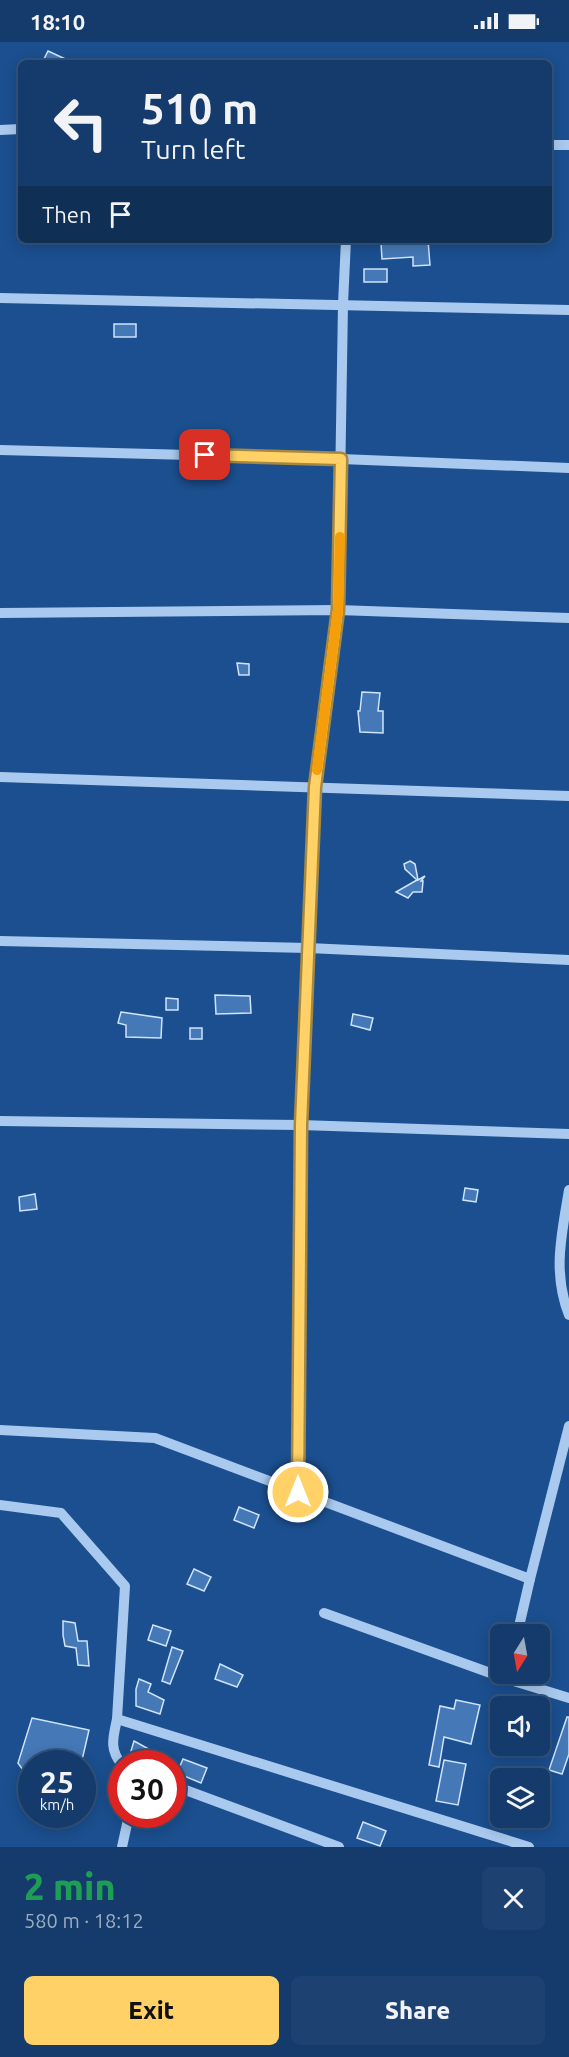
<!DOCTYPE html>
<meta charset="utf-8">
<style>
:root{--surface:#143b6b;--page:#1d4271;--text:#f1f3f6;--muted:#9dadc1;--line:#33557e;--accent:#ffd166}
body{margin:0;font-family:Ubuntu,sans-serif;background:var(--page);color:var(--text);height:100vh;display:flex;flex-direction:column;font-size:22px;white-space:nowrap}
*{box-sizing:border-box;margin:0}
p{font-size:20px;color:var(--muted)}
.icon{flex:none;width:33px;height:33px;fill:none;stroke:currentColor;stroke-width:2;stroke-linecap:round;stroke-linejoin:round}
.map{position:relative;height:1805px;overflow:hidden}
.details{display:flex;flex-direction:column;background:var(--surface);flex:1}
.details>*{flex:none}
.banner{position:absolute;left:18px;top:18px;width:534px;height:183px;border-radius:9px;box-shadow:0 3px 15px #0003,0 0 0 2px var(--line);background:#143b6b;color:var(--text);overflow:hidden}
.needle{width:39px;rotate:191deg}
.tools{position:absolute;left:490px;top:1582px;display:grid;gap:12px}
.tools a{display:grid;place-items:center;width:60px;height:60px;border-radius:9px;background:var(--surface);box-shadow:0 3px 15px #0003,0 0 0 2px var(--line);font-size:30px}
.speed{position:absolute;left:18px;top:1708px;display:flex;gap:12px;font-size:30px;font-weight:700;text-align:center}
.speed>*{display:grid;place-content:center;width:78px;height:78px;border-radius:50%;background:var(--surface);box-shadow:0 3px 15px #0003,0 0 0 2px var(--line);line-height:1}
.speed small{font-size:15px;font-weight:400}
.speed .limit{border:9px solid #d22;background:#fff;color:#111}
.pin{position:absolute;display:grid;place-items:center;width:51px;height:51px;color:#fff;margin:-26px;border-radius:12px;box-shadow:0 3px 9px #0006}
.me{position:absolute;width:66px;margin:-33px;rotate:0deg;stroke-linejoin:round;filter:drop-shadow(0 0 4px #0008)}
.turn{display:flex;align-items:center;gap:21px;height:126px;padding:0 24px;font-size:27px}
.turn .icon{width:78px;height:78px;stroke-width:2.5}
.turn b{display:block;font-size:42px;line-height:51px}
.then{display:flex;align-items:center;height:57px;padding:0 24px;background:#0003;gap:12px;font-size:22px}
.round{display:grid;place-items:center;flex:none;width:63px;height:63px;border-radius:9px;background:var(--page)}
.headline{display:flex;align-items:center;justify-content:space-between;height:102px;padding:0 24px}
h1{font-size:36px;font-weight:800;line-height:45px;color:#1e9e55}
.cta{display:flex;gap:12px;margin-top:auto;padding:12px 24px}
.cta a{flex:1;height:69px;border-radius:9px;background:var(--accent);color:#111;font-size:24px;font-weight:800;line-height:69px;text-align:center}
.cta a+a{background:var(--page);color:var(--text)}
.status{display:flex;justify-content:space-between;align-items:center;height:42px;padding:0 30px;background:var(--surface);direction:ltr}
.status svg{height:16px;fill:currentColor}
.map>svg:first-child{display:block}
.building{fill:#4478b7;stroke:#cfe3fa;stroke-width:1.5}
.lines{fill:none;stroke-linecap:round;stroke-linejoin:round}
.minor{stroke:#a9c9ee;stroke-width:10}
.route-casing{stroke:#a68842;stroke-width:15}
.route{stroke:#ffd166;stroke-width:10}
.slow{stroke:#f59e0b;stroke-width:10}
</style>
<div class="status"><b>18:10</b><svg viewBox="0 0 49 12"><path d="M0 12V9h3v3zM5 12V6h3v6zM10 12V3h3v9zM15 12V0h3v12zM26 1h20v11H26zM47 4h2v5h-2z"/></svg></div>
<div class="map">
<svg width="569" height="1805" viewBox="0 0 569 1805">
<rect width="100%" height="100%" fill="#1b4f8f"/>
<!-- building -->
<g class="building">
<polygon points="48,9 74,21 42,21"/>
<polygon points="428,198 430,223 413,224 413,215 382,217 381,201"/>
<rect x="364" y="227" width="23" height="13"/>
<rect x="114" y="282" width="22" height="13"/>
<polygon points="237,621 249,622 249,633 239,633"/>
<polygon points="362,650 380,651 378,669 383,669 383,691 360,690 358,669 360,669"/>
<polygon points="410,819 415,822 418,838 425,834 421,839 423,839 422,850 413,850 408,856 396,850 417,838 405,827 404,822"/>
<polygon points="215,953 250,954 251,971 216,972"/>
<polygon points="166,956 178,957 178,968 166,968"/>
<polygon points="121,970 162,976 161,996 126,995 126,983 118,981"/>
<polygon points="353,972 373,976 370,988 351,983"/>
<rect x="190" y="986" width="12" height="11"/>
<polygon points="465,1146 478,1148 476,1160 463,1158"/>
<polygon points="35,1152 37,1167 20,1169 19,1155"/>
<polygon points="239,1465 259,1473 254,1486 234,1478"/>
<polygon points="194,1527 211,1535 204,1549 187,1542"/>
<polygon points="63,1579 75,1581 78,1599 87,1599 89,1624 78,1623 76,1606 65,1604 63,1593"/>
<polygon points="153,1583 171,1589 166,1604 148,1598"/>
<polygon points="172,1605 183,1609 170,1642 162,1639"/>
<polygon points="220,1622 243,1633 237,1645 215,1637"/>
<polygon points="139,1637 151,1642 148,1650 164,1658 160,1672 136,1664 136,1647"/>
<polygon points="456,1658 480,1663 471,1702 444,1695 439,1725 429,1723 440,1664 454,1667"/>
<polygon points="567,1675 569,1675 569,1712 562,1732 549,1728"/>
<polygon points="32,1676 89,1688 83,1714 79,1722 32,1722 32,1741 18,1721"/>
<polygon points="134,1699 165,1716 145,1715 142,1719 133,1718 131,1709"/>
<polygon points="183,1717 207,1726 201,1741 177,1731"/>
<polygon points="444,1718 466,1722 458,1763 436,1759"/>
<polygon points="363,1780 386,1789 380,1804 357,1796"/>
</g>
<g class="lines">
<!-- minor -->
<g class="minor">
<polyline points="0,88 21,87"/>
<polyline points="549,103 569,103"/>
<polyline points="0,256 569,268"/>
<polyline points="0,408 341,417 569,426"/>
<polyline points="0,571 338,568 569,576"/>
<polyline points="0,735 569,754"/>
<polyline points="0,899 308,906 569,918"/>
<polyline points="0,1079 301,1083 569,1092"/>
<path d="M 569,1148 C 562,1191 552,1230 569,1273"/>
<polyline points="0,1388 155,1396 530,1537 569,1384"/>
<polyline points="298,1450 301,1083 315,745 338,568 343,262 346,198"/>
<polyline points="0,1463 61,1471 125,1544 117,1677 529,1805"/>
<polyline points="324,1571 507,1637 569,1656"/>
<polyline points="517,1593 530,1537"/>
<path d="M 117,1677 C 113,1696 109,1707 122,1723"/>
<polyline points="172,1743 339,1805"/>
<polyline points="122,1805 129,1773"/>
</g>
</g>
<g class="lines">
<!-- route casing -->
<g class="route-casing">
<polyline id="route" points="205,413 341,417 338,568 315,745 301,1083 298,1450"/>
</g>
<!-- route -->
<use href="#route" class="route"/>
<!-- slow -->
<polyline class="slow" points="317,728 338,568 340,495"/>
</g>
</svg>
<div class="tools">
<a><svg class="needle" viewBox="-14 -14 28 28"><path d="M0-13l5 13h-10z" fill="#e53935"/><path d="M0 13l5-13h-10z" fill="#9dadc1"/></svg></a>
<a><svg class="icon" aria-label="sound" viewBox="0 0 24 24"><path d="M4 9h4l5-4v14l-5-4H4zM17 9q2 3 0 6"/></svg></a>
<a><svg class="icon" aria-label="layers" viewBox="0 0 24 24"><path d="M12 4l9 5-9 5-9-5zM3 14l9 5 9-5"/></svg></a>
</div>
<div class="speed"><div>25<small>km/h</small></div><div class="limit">30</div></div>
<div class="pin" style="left:205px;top:413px;background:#d93025"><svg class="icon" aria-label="arrive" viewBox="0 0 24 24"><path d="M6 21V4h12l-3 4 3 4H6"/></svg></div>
<svg class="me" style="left:298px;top:1450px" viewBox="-20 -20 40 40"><circle r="17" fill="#ffd166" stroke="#fff" stroke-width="3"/><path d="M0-11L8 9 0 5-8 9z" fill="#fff"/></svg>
<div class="banner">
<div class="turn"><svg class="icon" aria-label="left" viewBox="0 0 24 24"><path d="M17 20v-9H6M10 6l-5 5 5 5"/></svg><div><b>510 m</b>Turn left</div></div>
<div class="then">Then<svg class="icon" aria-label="arrive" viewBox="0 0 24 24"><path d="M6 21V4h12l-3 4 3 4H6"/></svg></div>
</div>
</div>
<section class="details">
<div class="headline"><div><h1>2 min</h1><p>580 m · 18:12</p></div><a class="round"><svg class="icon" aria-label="close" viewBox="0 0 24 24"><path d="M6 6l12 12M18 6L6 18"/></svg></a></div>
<div class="cta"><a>Exit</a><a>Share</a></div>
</section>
